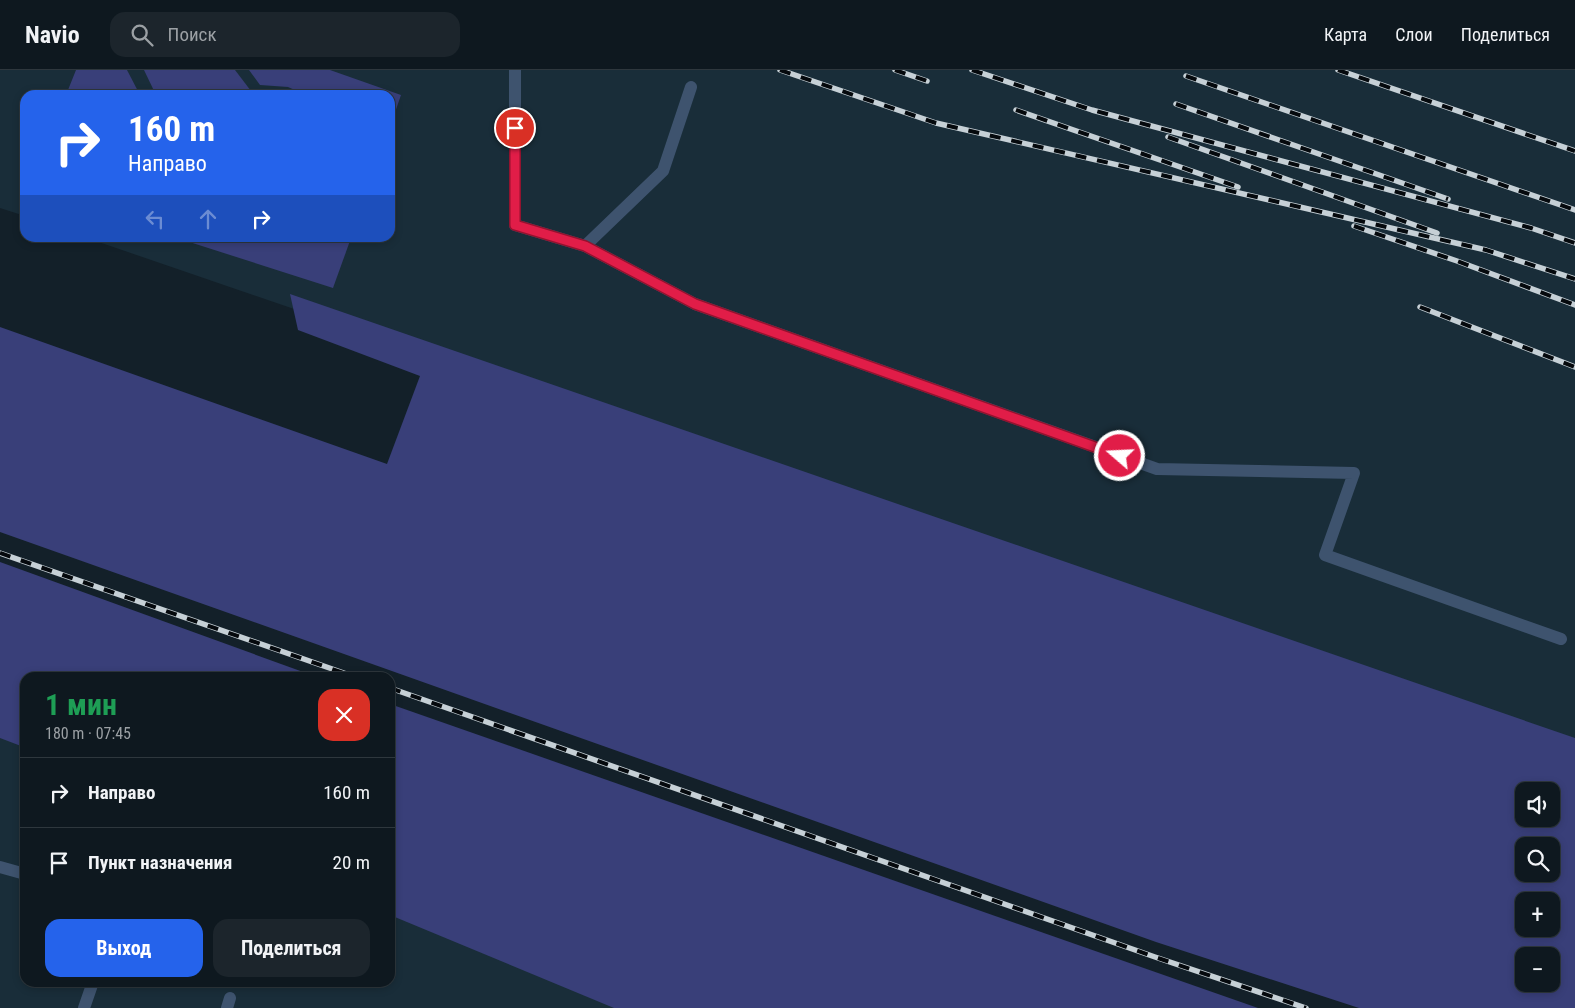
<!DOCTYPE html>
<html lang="ru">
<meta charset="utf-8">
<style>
:root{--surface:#0e181f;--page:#1c252c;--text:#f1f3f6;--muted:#9ba0a4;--line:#2e373d;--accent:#2563eb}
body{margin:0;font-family:"Roboto Condensed",sans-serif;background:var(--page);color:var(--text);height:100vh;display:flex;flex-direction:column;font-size:19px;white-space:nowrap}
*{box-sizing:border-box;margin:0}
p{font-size:16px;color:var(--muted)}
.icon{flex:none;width:28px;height:28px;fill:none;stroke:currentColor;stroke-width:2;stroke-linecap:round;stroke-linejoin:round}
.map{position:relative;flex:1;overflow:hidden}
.drawer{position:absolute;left:20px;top:602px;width:375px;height:315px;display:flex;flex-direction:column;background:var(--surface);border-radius:15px;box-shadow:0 2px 8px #0003,0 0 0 1px var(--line)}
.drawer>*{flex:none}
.hud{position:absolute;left:20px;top:20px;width:375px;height:152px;border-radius:15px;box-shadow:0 2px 8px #0003,0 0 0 1px var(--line);background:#2563eb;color:#fff;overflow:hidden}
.buttons{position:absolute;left:1515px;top:712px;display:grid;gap:10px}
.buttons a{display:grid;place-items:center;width:45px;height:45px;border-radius:10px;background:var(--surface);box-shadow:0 2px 8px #0003,0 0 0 1px var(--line);font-size:25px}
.pin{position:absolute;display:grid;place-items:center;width:42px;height:42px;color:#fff;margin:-21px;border:2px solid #fff;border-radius:50%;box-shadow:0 1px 5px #0007}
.me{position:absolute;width:55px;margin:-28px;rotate:289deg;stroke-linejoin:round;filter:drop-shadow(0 0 4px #0008)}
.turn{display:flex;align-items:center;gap:18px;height:105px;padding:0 25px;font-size:22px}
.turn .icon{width:65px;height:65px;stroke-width:2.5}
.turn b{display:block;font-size:35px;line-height:42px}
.lanes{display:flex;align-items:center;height:48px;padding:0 25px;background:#0003;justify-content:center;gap:25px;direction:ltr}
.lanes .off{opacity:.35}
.round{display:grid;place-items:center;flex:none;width:52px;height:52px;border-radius:15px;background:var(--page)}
.overview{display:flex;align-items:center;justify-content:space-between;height:85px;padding:0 25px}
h1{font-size:30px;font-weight:700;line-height:38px;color:#1e9e55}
.cta{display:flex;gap:10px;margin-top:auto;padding:10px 25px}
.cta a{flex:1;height:58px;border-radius:15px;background:var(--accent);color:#fff;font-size:20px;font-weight:700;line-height:58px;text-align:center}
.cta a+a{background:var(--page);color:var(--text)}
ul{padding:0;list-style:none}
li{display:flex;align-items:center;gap:15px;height:70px;padding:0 25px;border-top:1px solid var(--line)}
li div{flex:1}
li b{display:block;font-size:19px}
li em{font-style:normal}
header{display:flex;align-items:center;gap:30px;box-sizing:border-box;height:70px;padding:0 25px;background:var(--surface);border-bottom:1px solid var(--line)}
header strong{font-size:24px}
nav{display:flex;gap:28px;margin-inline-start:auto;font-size:18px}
.search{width:350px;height:45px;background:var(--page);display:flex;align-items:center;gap:12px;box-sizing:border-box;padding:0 18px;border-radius:15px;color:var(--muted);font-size:19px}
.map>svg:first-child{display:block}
.built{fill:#192d39}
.green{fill:#393f79;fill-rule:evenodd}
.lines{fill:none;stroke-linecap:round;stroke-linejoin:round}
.service{stroke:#3e536e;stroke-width:12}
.rail-casing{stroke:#c6d0d6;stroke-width:5.5}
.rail{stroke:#05090d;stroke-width:4;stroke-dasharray:11;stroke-linecap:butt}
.route-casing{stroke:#92132f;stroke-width:12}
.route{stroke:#e11d48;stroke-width:9}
</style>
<header>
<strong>Navio</strong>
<div class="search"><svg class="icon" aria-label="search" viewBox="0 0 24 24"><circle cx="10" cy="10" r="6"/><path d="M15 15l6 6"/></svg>Поиск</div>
<nav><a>Карта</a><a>Слои</a><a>Поделиться</a></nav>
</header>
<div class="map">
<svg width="1575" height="938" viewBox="0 0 1575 938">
<rect width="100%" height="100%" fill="#132029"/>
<!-- built -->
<g class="built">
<polygon points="0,0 1575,0 1575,678 87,168 390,168 390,25 25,25 25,146 0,138"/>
<polygon points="0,554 25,608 25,912 390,912 390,784 628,938 0,938"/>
</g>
<!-- green -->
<g class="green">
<polygon points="76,0 127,0 140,25 66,25"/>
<polygon points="144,0 235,0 251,21 243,25 156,25"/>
<polygon points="249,0 330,0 401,25 390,57 390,25 306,25 288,17 260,15"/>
<polygon points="177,168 351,168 333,218"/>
<path d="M 290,224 L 1575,668 L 1575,938 L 1359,938 L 1156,872 L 0,462 L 0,257 L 387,394 L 420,306 L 298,260 ZM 1551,721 L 1551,749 L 1524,749 L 1524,721 ZM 1551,776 L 1551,804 L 1524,804 L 1524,776 ZM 1551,831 L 1551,859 L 1524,859 L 1524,831 ZM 1551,886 L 1551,914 L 1524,914 L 1524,886 Z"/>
<polygon points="0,492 317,607 25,608 25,682 21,676 0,668"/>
<polygon points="390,634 1258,938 614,938 390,845"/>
</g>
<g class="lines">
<!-- service -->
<g class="service">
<polyline points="515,0 515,155 585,176 663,101 691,17"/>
<polyline points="585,176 695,234 1157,399 1354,403 1325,485 1561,569"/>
<polyline points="0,797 25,804"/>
<polyline points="84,938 93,912"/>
<polyline points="227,938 230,928"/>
</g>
<!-- rail casing -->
<g class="rail-casing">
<g id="rail">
<polyline points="780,0 936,53 1486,180 1575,209"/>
<polyline points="895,0 927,11"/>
<polyline points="972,0 1092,40 1531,158 1575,173"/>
<polyline points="1338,0 1575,81"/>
<polyline points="1186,6 1575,140"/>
<polyline points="1176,34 1448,129"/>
<polyline points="1016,40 1238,117"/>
<polyline points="1168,67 1437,163"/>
<polyline points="1354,156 1457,191 1575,235"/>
<polyline points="1420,237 1575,297"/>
<polyline points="0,483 358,608"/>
<polyline points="390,618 1155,887 1306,938"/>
</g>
</g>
<!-- rail -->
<use href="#rail" class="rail"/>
</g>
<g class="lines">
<!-- route casing -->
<g class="route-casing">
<polyline id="route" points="515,58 515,155 585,176 695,234 1120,386"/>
</g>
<!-- route -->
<use href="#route" class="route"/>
</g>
</svg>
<div class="buttons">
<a><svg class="icon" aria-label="sound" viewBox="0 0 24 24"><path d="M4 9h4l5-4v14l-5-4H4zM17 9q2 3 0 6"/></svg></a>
<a><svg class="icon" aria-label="search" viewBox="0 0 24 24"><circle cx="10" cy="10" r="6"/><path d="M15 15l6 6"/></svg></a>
<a>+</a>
<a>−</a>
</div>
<div class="pin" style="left:515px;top:58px;background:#d93025"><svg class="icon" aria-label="arrive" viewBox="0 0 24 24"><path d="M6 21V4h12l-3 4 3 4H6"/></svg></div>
<svg class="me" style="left:1120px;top:386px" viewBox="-20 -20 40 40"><circle r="17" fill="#e11d48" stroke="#fff" stroke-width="3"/><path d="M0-11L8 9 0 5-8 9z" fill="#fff"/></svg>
<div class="hud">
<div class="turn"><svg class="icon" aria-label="right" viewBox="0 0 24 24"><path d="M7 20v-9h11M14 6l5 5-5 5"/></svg><div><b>160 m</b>Направо</div></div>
<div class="lanes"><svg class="icon off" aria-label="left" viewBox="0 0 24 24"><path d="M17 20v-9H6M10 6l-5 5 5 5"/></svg><svg class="icon off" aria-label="ahead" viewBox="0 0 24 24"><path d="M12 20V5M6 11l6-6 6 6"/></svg><svg class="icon" aria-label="right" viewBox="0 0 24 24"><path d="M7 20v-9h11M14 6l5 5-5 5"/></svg></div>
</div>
<section class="drawer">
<div class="overview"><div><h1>1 мин</h1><p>180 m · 07:45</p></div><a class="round" style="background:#d93025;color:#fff"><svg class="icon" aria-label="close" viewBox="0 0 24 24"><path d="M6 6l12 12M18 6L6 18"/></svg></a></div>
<ul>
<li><svg class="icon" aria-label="right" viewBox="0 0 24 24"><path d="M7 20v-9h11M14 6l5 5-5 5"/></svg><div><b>Направо</b></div><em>160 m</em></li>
<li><svg class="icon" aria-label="arrive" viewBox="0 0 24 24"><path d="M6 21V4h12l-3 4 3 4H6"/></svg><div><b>Пункт назначения</b></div><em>20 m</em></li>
</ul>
<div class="cta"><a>Выход</a><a>Поделиться</a></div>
</section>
</div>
